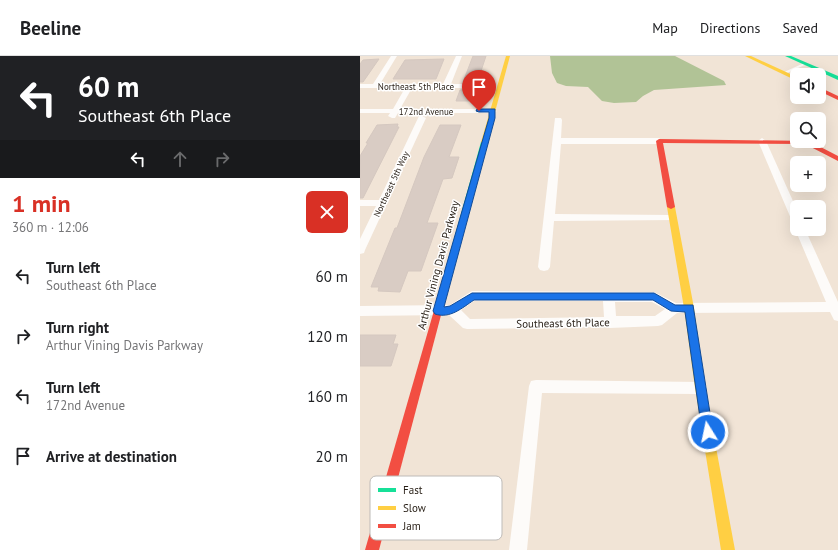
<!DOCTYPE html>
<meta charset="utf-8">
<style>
:root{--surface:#fff;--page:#f6f6f6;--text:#202124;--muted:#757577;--line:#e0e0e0;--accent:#d93025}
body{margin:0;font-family:"PT Sans",sans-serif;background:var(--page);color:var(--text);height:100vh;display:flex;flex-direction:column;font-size:15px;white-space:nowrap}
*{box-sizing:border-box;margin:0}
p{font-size:13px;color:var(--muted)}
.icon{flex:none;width:22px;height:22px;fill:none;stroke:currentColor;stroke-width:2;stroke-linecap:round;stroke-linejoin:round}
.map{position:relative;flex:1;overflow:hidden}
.sheet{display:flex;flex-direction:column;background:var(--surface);width:360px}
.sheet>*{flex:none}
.top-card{background:#202124;color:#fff;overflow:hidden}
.fabs{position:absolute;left:430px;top:12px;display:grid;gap:8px}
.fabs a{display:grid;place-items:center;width:36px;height:36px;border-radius:6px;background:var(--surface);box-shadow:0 4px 16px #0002;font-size:20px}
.pin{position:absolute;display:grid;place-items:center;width:34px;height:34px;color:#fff;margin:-41px -17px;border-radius:50% 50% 50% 0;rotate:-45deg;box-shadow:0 0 4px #0007}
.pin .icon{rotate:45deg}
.me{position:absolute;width:44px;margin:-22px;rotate:350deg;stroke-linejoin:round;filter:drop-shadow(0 0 3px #0008)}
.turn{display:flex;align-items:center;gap:14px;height:84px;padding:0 12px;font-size:18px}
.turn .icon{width:52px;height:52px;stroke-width:2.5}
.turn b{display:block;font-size:28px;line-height:34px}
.lanes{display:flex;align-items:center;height:38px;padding:0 12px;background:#0003;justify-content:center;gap:20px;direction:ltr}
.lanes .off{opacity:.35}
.round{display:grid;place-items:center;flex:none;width:42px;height:42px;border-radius:6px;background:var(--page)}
.summary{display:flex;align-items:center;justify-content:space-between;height:68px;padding:0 12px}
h1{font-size:24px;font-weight:700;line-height:30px;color:var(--accent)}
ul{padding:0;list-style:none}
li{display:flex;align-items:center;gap:12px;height:60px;padding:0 12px}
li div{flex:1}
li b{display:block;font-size:15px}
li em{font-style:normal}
header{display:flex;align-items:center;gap:24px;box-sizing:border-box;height:56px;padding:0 20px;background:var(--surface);border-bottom:1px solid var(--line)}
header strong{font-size:19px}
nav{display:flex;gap:22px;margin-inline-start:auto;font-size:14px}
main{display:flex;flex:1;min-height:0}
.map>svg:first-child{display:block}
.water{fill:#b1c396}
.building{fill:#d9ccc4;stroke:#d5c8c0}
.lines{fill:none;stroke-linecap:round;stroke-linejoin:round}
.lane{fill:#fdfbf9;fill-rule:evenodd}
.street{fill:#fdfbf9;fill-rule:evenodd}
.fast{fill:#16e098;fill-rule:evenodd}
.slow{fill:#ffcf43;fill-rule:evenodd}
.jam{fill:#f24e42;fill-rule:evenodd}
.route{fill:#1a73e8;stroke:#114b97}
.labels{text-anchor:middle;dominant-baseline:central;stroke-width:3;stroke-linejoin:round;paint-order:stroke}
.far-street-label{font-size:9px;fill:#261d14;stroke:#fff}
.street-label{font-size:11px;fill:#261d14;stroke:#fff}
.key{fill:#fff;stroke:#bebbb8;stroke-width:1}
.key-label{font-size:11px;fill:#261d14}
</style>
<header>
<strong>Beeline</strong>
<nav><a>Map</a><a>Directions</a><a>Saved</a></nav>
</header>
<main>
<section class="sheet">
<div class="top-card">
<div class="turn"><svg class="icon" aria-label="left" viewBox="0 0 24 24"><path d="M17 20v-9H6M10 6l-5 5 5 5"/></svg><div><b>60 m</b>Southeast 6th Place</div></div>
<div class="lanes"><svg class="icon" aria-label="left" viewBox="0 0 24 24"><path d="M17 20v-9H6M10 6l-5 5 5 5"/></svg><svg class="icon off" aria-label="ahead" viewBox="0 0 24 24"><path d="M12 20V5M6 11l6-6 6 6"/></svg><svg class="icon off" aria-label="right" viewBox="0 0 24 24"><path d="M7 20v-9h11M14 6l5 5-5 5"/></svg></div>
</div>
<div class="summary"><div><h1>1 min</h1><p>360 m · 12:06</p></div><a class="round" style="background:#d93025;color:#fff"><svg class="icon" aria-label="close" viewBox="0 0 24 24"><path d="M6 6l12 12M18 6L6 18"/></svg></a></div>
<ul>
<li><svg class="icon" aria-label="left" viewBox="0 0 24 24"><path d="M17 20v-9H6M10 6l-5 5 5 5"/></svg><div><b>Turn left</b><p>Southeast 6th Place</p></div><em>60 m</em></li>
<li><svg class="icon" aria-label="right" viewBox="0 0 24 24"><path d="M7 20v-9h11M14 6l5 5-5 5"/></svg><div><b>Turn right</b><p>Arthur Vining Davis Parkway</p></div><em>120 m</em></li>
<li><svg class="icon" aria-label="left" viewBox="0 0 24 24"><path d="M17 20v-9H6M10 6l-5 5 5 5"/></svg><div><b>Turn left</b><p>172nd Avenue</p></div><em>160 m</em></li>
<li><svg class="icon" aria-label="arrive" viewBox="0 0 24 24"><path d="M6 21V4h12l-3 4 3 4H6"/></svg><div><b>Arrive at destination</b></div><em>20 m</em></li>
</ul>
</section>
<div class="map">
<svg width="478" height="494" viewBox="0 0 478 494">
<rect width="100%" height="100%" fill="#f1e4d6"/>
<!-- water -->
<polygon class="water" points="190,0 315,0 364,25 366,29 294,34 283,40 276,46 254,47 242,45 228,31 206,30 197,27 192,17"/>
<!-- building -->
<g class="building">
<polygon points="113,0 126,0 118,24 115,28 103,26"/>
<polygon points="19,3 3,26 0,26 0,8 3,4"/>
<polygon points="84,3 76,23 33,23 45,4"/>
<polygon points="113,33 109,45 96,45 100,34"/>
<polygon points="38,68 37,71 39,71 3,142 0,142 0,100 8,87 6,87 17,69"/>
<polygon points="80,69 101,69 89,101 99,101 92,122 83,123 67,167 78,167 61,215 48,215 40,236 18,235 19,231 11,231 35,172 37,172 64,101"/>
<polygon points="0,279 36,279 33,288 38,288 31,310 0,310"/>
</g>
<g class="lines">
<!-- lane -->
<polygon class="lane" points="444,7 447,8 425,18 422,17"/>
<!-- street -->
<g class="street">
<polygon points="31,0 37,0 20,28 83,28 96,0 102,0 91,28 112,28 116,30 112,32 52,32 40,53 133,53 137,55 133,57 38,57 35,62 32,62 28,60 30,57 0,57 0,53 33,53 45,32 0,32 0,28 13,28"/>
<polygon points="59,60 62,60 66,62 5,194 4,197 0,198 0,183 16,150 0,150 0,144 19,144"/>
<polygon points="195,62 201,62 202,64 201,82 299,82 303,85 299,88 201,88 195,158 312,159 317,162 316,164 194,165 190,211 188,214 184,215 180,214 178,211"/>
<polygon points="402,82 406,85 437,154 437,169 433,167 432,165 398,85"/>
<path d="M 437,170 L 437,173 L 445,173 L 478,246 L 478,265 L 474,264 L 470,256 L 317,257 L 302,269 L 298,270 L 250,272 L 247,271 L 107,273 L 103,272 L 89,259 L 0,260 L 0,250 L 90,249 L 112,235 L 294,236 L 316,247 L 466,246 L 435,173 ZM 114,245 L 243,245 L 244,261 L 110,263 L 101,254 ZM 255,246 L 292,246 L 305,253 L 295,260 L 256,260 Z"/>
<polygon points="176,324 340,326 345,327 347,332 345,337 340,338 182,337 167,494 149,494 169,330 171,325"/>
</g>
<!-- fast -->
<g class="fast">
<polygon points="425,0 431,0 478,20 478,24"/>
<polygon points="124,84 127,86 85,244 84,247 78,247 77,244 121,86"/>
</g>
<!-- slow -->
<g class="slow">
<polygon points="146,0 150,0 127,86 122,87 121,86"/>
<polygon points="385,0 391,0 437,21 437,25"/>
<polygon points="308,149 314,149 315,151 334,252 345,332 375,494 361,494 335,332 324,252 307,151"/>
</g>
<!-- jam -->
<g class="jam">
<polygon points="459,31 478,40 478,44 459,35"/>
<polygon points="299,83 449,85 478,100 478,105 445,88 303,87 315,151 311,153 307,151 296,85"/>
<polygon points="81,240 84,241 85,244 19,494 5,494 77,244 78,241"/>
</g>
</g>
<!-- route -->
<path class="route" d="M 117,53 L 135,53 L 135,62 L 84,251 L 90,250 L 112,237 L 294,237 L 315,249 L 333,249 L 353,376 L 352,380 L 348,381 L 344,380 L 342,376 L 325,256 L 311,255 L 293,244 L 114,244 C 102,252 90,263 75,258 L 73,255 L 129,62 L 129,56 L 119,56 L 116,55 Z"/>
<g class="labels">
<!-- far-street labels -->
<g class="far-street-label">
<text x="56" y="30">Northeast 5th Place</text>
<text x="66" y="55">172nd Avenue</text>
<text transform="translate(31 128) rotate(-65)">Northeast 5th Way</text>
</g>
<!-- street labels -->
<g class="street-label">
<text transform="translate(78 209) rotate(-75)">Arthur Vining Davis Parkway</text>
<text transform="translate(203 267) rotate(-1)">Southeast 6th Place</text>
</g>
</g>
<!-- legend -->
<rect x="10" y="420" width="132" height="64" rx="6" class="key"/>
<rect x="18" y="432" width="18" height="4" fill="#16e098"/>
<rect x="18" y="450" width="18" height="4" fill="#ffcf43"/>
<rect x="18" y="468" width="18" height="4" fill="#f24e42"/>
<g class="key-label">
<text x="43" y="438">Fast</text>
<text x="43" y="456">Slow</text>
<text x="43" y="474">Jam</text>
</g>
</svg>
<div class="fabs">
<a><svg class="icon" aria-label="sound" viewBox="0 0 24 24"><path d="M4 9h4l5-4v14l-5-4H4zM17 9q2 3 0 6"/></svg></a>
<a><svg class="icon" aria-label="search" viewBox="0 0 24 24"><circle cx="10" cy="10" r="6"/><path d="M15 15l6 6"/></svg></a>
<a>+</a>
<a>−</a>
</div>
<div class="pin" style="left:119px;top:55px;background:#d93025"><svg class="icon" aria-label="arrive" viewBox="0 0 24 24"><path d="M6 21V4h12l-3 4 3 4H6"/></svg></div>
<svg class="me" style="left:348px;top:376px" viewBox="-20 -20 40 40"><circle r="17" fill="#1a73e8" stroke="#fff" stroke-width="3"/><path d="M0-11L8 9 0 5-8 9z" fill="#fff"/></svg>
</div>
</main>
